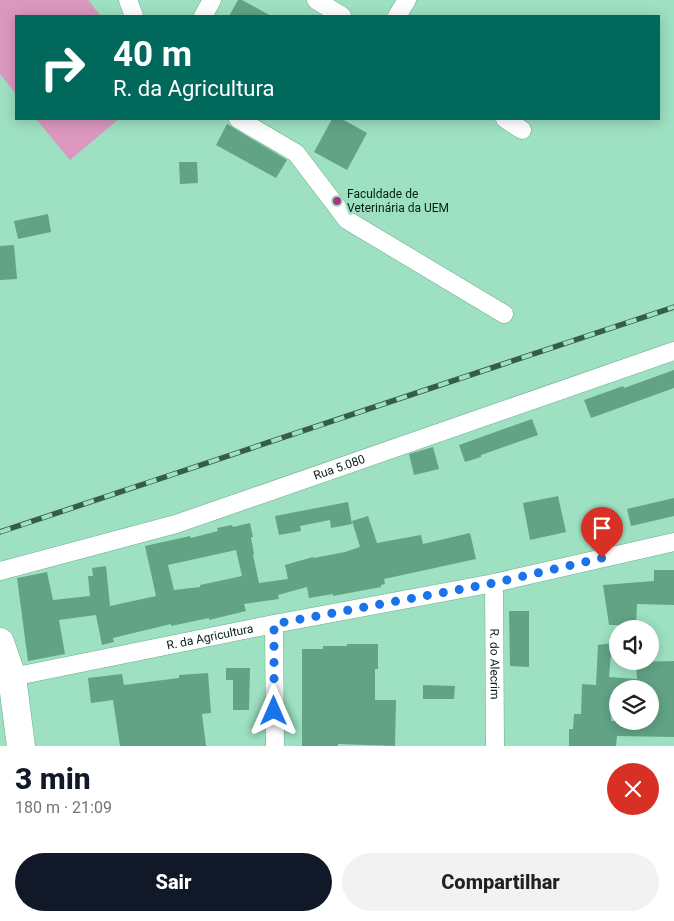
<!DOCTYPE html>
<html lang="pt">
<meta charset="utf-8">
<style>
:root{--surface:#fff;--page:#f2f2f2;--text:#202124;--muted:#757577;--accent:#111827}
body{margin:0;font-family:Roboto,sans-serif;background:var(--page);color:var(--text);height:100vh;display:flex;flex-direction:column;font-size:19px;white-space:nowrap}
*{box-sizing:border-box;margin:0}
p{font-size:16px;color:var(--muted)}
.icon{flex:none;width:28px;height:28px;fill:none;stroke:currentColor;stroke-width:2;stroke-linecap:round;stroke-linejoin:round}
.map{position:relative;height:746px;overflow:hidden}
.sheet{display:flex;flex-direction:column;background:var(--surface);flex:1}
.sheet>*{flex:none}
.banner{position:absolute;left:15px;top:15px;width:645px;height:105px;border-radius:0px;box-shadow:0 2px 12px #0003;background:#00695c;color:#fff;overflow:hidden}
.fabs{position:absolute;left:609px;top:620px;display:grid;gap:10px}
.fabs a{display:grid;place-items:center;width:50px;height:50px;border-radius:50%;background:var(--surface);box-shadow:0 2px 12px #0003;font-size:25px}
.pin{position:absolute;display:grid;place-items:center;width:42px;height:42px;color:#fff;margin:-51px -21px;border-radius:50% 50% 50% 0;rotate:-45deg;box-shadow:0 0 5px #0007}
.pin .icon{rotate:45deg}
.me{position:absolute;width:55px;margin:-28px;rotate:0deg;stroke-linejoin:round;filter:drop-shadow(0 0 4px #0008)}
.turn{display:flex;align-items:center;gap:18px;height:105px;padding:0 15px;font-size:22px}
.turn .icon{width:65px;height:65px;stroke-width:2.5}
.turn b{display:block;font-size:35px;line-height:42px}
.round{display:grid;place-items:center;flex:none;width:52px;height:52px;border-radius:26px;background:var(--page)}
.overview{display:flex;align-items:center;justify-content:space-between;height:85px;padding:0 15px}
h1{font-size:30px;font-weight:800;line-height:38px;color:var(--accent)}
.action{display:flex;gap:10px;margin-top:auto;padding:10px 15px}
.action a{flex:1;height:58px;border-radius:30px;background:var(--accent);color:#fff;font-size:20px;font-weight:800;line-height:58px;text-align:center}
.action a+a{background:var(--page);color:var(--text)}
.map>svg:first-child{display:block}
.green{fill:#db97be}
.building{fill:#62a386;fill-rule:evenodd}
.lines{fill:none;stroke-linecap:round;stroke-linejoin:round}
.minor-casing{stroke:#6bad90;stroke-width:19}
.trunk-casing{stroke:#6bad90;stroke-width:29}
.minor{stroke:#fff;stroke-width:18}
.trunk{stroke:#fff;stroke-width:28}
.rail-casing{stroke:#365d4c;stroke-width:5.5}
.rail{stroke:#9de0c2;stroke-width:4;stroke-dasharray:11;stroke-linecap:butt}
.route{stroke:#1a73e8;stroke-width:9;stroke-dasharray:0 16.2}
.poi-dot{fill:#ae3284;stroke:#9de0c2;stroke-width:2}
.labels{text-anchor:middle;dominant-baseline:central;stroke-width:5;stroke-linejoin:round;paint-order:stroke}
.poi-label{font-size:12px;fill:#052015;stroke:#9de0c2;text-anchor:start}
.street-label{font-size:12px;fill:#052015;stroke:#9de0c2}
</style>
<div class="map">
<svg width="674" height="746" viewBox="0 0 674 746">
<rect width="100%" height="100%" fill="#9de0c2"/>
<!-- green -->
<g class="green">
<polygon points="0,0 88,0 101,16 16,16 16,94 0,74"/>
<polygon points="36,119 119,119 70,160"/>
</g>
<!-- building -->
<g class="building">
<polygon points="238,0 242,0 271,16 229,16"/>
<polygon points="332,119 342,119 367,133 347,170 314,152"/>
<polygon points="227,124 287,160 276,178 216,145"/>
<polygon points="179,162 197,162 198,183 180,184"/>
<polygon points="48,214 51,232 18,239 14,221"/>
<polygon points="14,245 17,279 0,280 0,246"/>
<polygon points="674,370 674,388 591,418 584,400 623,386 624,388"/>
<polygon points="532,419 538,435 481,455 481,457 465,462 459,445"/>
<polygon points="433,447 439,469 414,475 409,454"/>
<polygon points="558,496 566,532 530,540 523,503"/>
<polygon points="674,498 674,516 631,526 627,509"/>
<polygon points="348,502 352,524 331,528 330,520 300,526 301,531 279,535 275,516"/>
<path d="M 368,516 L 377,543 L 421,535 L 423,544 L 470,533 L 476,559 L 384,579 L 385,584 L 381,585 L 381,587 L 333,596 L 333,594 L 309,598 L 307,587 L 278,595 L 279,599 L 244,604 L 246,611 L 209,620 L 209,618 L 171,626 L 171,624 L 113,638 L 114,642 L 102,645 L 96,615 L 59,620 L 65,654 L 28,661 L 17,578 L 47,572 L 53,600 L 90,596 L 88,576 L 93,576 L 92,568 L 106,566 L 110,606 L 156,596 L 145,546 L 190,536 L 191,538 L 218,531 L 217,528 L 232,525 L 233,527 L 250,523 L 253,537 L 251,537 L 254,554 L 253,555 L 259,583 L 288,579 L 285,565 L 313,557 L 314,558 L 345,552 L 360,547 L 352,521 ZM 236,550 L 242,576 L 200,585 L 200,587 L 174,590 L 168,565 Z"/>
<polygon points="654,570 674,570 674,605 637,604 636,625 609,625 603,585 654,581"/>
<polygon points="509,611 529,611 529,667 510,666"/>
<path d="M 612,643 L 609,677 L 637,679 L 636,662 L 674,661 L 674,737 L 617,736 L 616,746 L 569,746 L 569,729 L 573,729 L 574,714 L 581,714 L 582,684 L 596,685 L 598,645 ZM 616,689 L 650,689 L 650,721 L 611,721 L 613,690 Z"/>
<polygon points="347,644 378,644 378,669 375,669 375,700 396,700 395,746 338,744 338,746 302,746 302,649 323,649 323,646 347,646"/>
<polygon points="226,668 250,668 249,710 233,710 233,680 226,680"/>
<polygon points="208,673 211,713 202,714 206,746 120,746 113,700 91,703 88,678 122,674 124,685 179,678 179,675"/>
<polygon points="423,685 455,686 454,699 423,699"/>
</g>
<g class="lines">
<!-- minor casing -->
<g class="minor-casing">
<g id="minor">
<polyline points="128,0 134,16"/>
<polyline points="316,0 342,16"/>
<polyline points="203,16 212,0"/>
<polyline points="397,16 407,0"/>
<polyline points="238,119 296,153 347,220 504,314"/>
<polyline points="505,119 522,130"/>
<path id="s1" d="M 0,571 L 176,524 L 674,351"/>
<path id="s2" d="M 494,583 L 495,746"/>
<polyline points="274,624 275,746"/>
<path id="s3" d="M 12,677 L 274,624 L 494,583 L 674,542"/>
</g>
</g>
<!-- trunk casing -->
<g class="trunk-casing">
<polyline id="trunk" points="0,642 12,677 21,746"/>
</g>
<!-- minor -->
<use href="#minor" class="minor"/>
<!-- trunk -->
<use href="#trunk" class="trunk"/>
<!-- rail casing -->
<g class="rail-casing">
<polyline id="rail" points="0,532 674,307"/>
</g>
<!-- rail -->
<use href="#rail" class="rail"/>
</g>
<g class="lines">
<!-- route -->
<polyline class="route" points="274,711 274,624 494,583 602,558"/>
</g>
<!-- markers -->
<circle class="poi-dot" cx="337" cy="201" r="5"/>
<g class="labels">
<!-- poi labels -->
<g class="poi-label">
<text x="347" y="194">Faculdade de<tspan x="347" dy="14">Veterinária da UEM</tspan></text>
</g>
<!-- street labels -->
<g class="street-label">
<text stroke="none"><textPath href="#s1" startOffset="355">Rua 5.080</textPath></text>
<text stroke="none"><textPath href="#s3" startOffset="202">R. da Agricultura</textPath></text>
<text stroke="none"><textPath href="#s2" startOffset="81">R. do Alecrim</textPath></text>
</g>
</g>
</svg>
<div class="fabs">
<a><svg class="icon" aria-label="sound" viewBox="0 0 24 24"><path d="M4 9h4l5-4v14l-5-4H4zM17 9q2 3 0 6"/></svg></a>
<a><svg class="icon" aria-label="layers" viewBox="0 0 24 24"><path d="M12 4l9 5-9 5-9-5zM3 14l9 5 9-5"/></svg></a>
</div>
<div class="pin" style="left:602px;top:558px;background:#d93025"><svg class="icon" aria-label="arrive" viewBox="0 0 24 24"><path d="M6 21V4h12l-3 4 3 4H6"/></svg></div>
<svg class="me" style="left:274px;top:711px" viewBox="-20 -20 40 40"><path d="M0-17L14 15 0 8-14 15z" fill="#1a73e8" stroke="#fff" stroke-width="4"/></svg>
<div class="banner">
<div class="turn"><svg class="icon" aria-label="right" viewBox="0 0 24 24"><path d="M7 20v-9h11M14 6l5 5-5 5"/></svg><div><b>40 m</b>R. da Agricultura</div></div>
</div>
</div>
<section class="sheet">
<div class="overview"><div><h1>3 min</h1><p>180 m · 21:09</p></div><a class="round" style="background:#d93025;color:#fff"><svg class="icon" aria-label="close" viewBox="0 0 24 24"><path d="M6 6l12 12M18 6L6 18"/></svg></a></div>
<div class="action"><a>Sair</a><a>Compartilhar</a></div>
</section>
